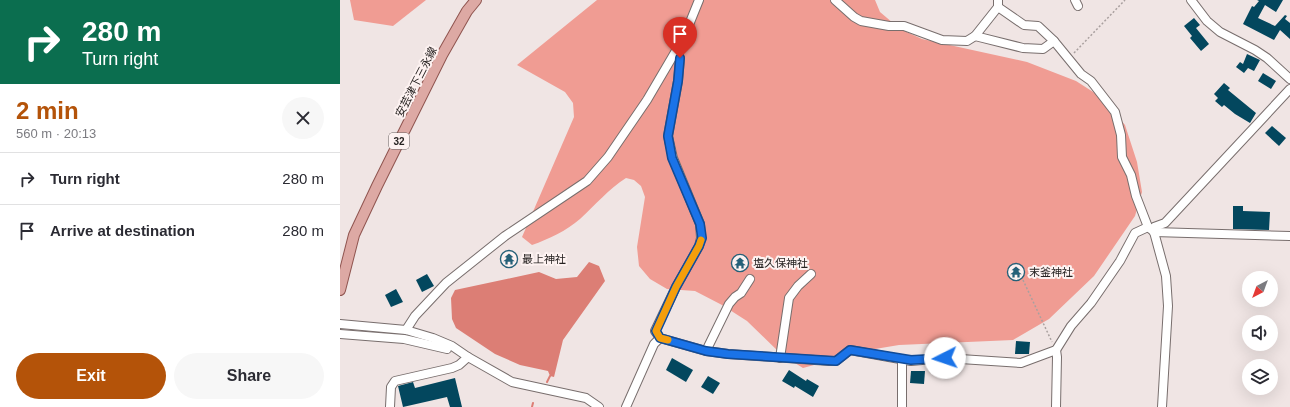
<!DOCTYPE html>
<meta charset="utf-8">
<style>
:root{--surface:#fff;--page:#f7f7f7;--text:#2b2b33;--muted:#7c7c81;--line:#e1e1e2;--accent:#b45309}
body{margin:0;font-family:Arial,"Noto Sans JP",sans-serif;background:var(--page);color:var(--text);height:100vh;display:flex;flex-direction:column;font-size:15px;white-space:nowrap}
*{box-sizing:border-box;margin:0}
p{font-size:13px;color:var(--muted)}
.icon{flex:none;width:22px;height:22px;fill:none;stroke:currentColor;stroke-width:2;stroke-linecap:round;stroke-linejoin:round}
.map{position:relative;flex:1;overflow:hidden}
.sheet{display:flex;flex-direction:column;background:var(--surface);width:340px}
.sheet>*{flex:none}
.banner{background:#0b6e4f;color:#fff;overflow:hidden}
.needle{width:26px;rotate:221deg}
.tools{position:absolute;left:902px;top:271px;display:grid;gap:8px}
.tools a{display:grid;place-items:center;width:36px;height:36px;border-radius:50%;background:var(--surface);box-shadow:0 4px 16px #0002;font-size:20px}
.pin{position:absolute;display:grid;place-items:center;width:34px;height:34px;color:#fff;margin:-41px -17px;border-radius:50% 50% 50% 0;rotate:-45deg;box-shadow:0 0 4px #0007}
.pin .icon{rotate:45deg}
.me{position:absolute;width:44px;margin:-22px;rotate:266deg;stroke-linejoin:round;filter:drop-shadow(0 0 3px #0008)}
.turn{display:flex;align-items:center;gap:14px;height:84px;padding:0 16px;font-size:18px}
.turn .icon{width:52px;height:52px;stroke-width:2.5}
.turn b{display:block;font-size:28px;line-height:34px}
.round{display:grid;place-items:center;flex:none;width:42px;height:42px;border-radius:21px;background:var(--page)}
.head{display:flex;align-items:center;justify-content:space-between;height:68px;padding:0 16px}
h1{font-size:24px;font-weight:700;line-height:30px;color:var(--accent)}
.primary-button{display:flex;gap:8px;margin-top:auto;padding:8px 16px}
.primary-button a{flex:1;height:46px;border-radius:24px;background:var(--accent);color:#fff;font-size:16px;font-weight:700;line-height:46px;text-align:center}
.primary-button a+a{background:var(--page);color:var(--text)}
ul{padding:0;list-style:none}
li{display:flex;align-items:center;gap:12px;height:52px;padding:0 16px;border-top:1px solid var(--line)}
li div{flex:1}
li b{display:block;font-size:15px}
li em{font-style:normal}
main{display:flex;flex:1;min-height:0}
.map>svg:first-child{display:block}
.green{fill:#f09c93}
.water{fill:#dc7e75}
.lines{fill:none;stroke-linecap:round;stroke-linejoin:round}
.stream{stroke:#dc7e75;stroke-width:2}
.building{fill:#03475e}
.minor-casing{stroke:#786e6d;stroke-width:10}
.major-casing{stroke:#8f544f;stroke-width:12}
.path{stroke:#a9a09f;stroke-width:1.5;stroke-dasharray:2 2;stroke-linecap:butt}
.minor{stroke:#fff;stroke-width:8}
.major{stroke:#dda9a4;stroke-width:10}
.route-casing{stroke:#114b97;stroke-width:10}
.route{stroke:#1a73e8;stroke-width:7}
.slow{stroke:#f59e0b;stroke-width:7}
.labels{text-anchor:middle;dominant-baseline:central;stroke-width:4;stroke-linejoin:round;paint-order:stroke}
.shield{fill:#fdf2f1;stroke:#676160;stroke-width:1}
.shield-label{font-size:10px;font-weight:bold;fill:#272322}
.street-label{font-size:11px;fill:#272322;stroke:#fdf2f1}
.poi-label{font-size:11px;fill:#272322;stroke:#fdf2f1;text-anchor:start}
</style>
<main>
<section class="sheet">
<div class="banner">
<div class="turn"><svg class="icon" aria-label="right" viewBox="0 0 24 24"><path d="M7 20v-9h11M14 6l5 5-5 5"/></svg><div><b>280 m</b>Turn right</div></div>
</div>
<div class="head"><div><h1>2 min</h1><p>560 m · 20:13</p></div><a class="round"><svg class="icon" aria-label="close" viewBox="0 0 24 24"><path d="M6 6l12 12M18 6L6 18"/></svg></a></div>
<ul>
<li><svg class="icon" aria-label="right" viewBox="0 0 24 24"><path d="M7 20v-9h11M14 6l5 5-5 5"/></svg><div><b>Turn right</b></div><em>280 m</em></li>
<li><svg class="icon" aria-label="arrive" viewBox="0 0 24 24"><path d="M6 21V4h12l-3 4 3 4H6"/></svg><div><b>Arrive at destination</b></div><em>280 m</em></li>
</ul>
<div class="primary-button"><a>Exit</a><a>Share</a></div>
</section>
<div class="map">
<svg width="950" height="407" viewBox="0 0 950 407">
<rect width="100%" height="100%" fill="#f0e5e4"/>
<!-- green -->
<g class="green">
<polygon points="10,0 86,0 53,26 14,20"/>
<path d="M 257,0 L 535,0 L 540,12 L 560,29 L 582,39 L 687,62 L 736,81 L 761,97 L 785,125 L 797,162 L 802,192 L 795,216 L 754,276 L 709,319 L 673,340 L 559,345 L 529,350 L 463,368 L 442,355 L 407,321 L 382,305 L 355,291 L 327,289 L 310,279 L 299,266 L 297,247 L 305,197 L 301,186 L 294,180 L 286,178 C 269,189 255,205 240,219 C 226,231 209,239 192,245 L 182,237 L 234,117 L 233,103 L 225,92 L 177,65 Z"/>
</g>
<!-- water -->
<polygon class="water" points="249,262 259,266 265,281 223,340 214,377 210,376 208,371 180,365 155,354 116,328 112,319 111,298 115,290 199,272 216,279 237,277"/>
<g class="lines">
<!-- stream -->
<g class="stream">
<polyline points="207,382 210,376"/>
<polyline points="192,407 193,403"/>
</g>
</g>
<!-- building -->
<g class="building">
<polygon points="917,0 943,0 936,12 925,5 918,18 935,26 945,15 947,16 945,19 950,23 950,39 940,30 934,40 903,24 912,6 914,7 919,1"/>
<polygon points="854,18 860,25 856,28 869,44 861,51 850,38 852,36 844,26"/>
<polygon points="907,54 920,60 914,71 908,68 904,73 896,67 900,62 903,64"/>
<polygon points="923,73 936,81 931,89 918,81"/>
<polygon points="884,83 890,88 888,90 916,113 910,123 895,114 884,105 882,107 875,101 878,98 874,94"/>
<polygon points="932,126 946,138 939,146 925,133"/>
<polygon points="893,206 903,206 903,211 930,212 929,230 893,229"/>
<polygon points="87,274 94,286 82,292 76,280"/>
<polygon points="56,289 63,302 51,307 45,295"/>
<polygon points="676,341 690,342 689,354 675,354"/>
<polygon points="332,358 353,370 346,382 326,370"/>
<polygon points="449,370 466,381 467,379 479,386 473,397 455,386 454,388 442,381"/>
<polygon points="571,371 585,371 584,384 570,383"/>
<polygon points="368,376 380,383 373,394 361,387"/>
<polygon points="115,378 122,407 110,407 107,397 63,407 58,386 73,382 75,388"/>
</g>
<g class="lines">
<!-- minor casing -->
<g class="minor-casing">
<g id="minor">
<polyline points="495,0 514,17 521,21 549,26 564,26 602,40 627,41 635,36 658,7 658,0"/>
<polyline points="735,0 738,6"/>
<polyline points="851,0 867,21 880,32 915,50 927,58 950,79"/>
<polyline points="658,7 684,25 698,26 714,41 741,74 751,81 775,112 781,135 782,157 791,175 796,196 808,227 814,232 826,276 828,306 822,407"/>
<polyline points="635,36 683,48 703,49 714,41"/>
<polyline points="336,50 340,58 338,81 328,136 333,158 360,224 361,238 359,246 336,287 315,331 320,338 366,351 388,354 489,361 496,361 510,350 571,361 605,358 681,363 716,350 731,326 751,303 780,261 795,233 808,227"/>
<polyline points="814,232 814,227 825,223 950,89"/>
<polyline points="814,232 950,236"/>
<polyline points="0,324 66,330 93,338 112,346 128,357 172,382 246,398 259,407"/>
<polyline points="66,330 75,316 106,283 165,236 247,181 268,157 307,100 344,37 359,0"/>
<polyline points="0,334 64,339 107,349"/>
<polyline points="716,350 717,357 716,407"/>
<polyline points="366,351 389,304 395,297 401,293 410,279"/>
<polyline points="440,358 449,298 458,286 471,274"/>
<polyline points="50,407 51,387 55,381 112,368 119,365 128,357"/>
<polyline points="286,407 314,344 320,338"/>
<polyline points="562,407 562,359"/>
</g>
</g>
<!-- major casing -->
<g class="major-casing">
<polyline id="major" points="0,290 14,235 37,186 102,55 127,11 136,0"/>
</g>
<!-- path -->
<g class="path">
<polyline points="734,53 785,0"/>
<polyline points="683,280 712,342"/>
</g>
<!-- minor -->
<use href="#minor" class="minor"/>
<!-- major -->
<use href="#major" class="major"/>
</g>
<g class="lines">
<!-- route casing -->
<g class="route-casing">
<polyline id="route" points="340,58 338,81 328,136 332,158 360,224 362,238 359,246 336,287 316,331 320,338 366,351 388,354 496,361 510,350 571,360 605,358"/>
</g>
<!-- route -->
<use href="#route" class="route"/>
<!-- slow -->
<polyline class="slow" points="328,340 320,338 316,331 336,287 359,246 361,240"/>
</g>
<!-- icons -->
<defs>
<g id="temple-ring" transform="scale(0.9)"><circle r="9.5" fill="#fdf2f1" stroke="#256078" stroke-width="1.5"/><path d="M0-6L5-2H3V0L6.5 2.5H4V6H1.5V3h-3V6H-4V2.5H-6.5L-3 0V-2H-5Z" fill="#256078"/></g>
</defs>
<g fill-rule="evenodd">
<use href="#temple-ring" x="169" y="259"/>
<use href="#temple-ring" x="400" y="263"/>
<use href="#temple-ring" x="676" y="272"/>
</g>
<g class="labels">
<!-- shield labels -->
<rect class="shield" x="49" y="133" width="20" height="16" rx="3"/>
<g class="shield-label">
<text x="59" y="141">32</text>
</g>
<!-- street labels -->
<g class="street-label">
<text transform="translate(76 82) rotate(-63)">安芸津下三永線</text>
</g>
<!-- poi labels -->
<g class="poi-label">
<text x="182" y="259">最上神社</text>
<text x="413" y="263">塩久保神社</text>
<text x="689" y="272">末釜神社</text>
</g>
</g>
</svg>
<div class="tools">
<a><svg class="needle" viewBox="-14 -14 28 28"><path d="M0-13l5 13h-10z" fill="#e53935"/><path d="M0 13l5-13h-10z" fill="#7c7c81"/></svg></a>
<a><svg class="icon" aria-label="sound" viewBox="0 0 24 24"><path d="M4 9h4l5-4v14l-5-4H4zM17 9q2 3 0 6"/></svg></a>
<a><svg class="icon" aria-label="layers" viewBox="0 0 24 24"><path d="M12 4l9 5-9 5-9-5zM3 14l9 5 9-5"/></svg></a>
</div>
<div class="pin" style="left:340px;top:58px;background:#d93025"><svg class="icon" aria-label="arrive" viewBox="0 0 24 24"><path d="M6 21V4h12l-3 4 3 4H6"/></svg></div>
<svg class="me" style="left:605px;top:358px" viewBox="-20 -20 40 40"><circle r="19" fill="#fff"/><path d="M0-13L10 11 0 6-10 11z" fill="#1a73e8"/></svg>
</div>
</main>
